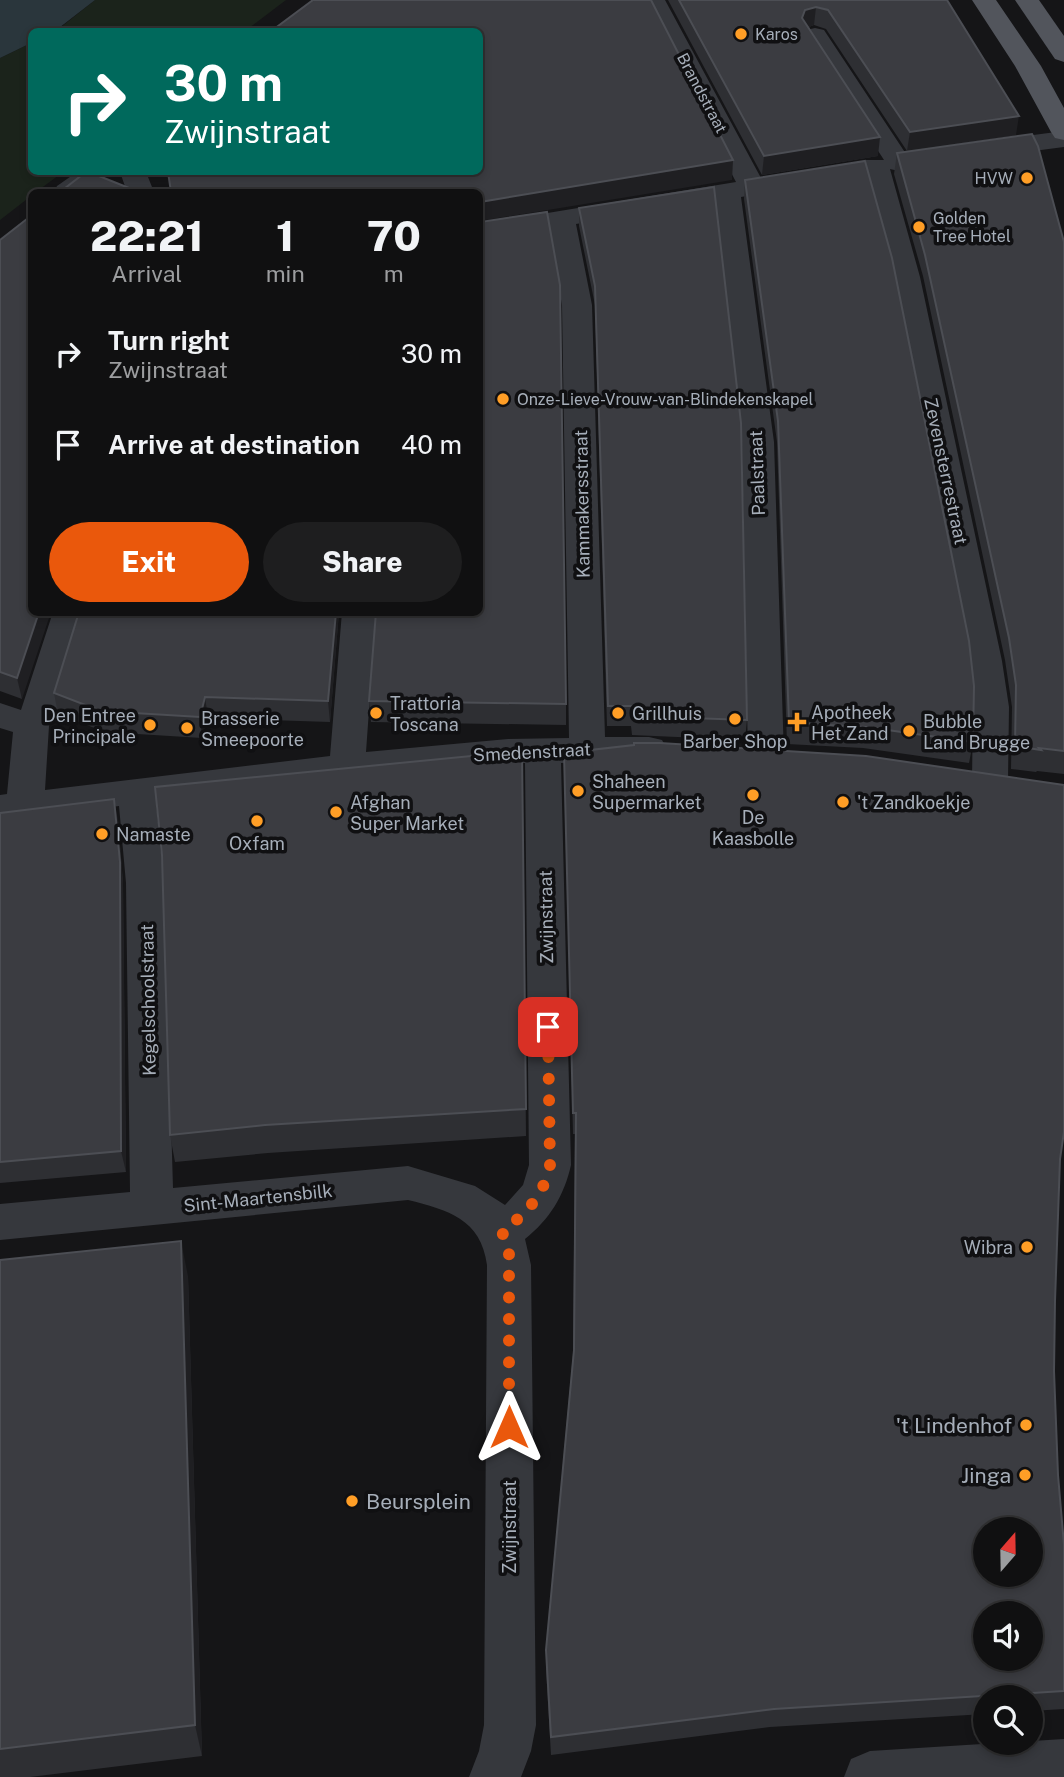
<!DOCTYPE html>
<style>
:root{--surface:#101011;--page:#1e1e1f;--text:#f1f3f6;--muted:#9c9d9f;--line:#303031;--accent:#ea580c}
body{margin:0;font-family:"Public Sans",sans-serif;background:var(--page);color:var(--text);height:100vh;display:flex;flex-direction:column;font-size:26px;white-space:nowrap}
*{box-sizing:border-box;margin:0}
p{font-size:23px;color:var(--muted)}
.icon{flex:none;width:38px;height:38px;fill:none;stroke:currentColor;stroke-width:2;stroke-linecap:round;stroke-linejoin:round}
.map{position:relative;flex:1;overflow:hidden}
.details{position:absolute;left:28px;top:189px;width:455px;height:427px;display:flex;flex-direction:column;background:var(--surface);border-radius:10px;box-shadow:0 4px 10px #0003,0 0 0 2px var(--line)}
.details>*{flex:none}
.banner{position:absolute;left:28px;top:28px;width:455px;height:147px;border-radius:10px;box-shadow:0 4px 10px #0003,0 0 0 2px var(--line);background:#00695c;color:#fff;overflow:hidden}
.needle{width:46px;rotate:20deg}
.controls{position:absolute;left:973px;top:1517px;display:grid;gap:14px}
.controls a{display:grid;place-items:center;width:70px;height:70px;border-radius:50%;background:var(--surface);box-shadow:0 4px 10px #0003,0 0 0 2px var(--line);font-size:35px}
.pin{position:absolute;display:grid;place-items:center;width:60px;height:60px;color:#fff;margin:-30px;border-radius:14px;box-shadow:0 4px 10px #0006}
.me{position:absolute;width:77px;margin:-38px;rotate:0deg;stroke-linejoin:round;filter:drop-shadow(0 0 5px #0008)}
.turn{display:flex;align-items:center;gap:24px;height:147px;padding:0 21px;font-size:32px}
.turn .icon{width:91px;height:91px;stroke-width:2.5}
.turn b{display:block;font-size:49px;line-height:60px}
.eta{display:flex;justify-content:space-evenly;align-items:center;height:119px;text-align:center}
.eta b{font-size:42px;font-weight:800;line-height:49px}
.button{display:flex;gap:14px;margin-top:auto;padding:14px 21px}
.button a{flex:1;height:80px;border-radius:42px;background:var(--accent);color:#fff;font-size:28px;font-weight:800;line-height:80px;text-align:center}
.button a+a{background:var(--page);color:var(--text)}
ul{padding:0;list-style:none}
li{display:flex;align-items:center;gap:21px;height:91px;padding:0 21px}
li div{flex:1}
li b{display:block;font-size:26px}
li em{font-style:normal}
.map>svg:first-child{display:block}
.green{fill:#1b231b}
.water{fill:#2a363c}
.lines{fill:none;stroke-linecap:round;stroke-linejoin:round}
.minor{fill:#36383d;fill-rule:evenodd}
.major{fill:#52555c;fill-rule:evenodd}
.wall{fill:#2e2f33}
.shaded-wall{fill:#1f1f22}
.building{fill:#3b3c41;stroke:#4c4e54;stroke-width:2;fill-rule:evenodd}
.route{stroke:#ea580c;stroke-width:12;stroke-dasharray:0 21.6}
.poi-dot{fill:#ff9e26;stroke:#101012;stroke-width:2.5}
.labels{text-anchor:middle;dominant-baseline:central;stroke-width:7;stroke-linejoin:round;paint-order:stroke}
.far-poi-label{font-size:16px;fill:#a6aeb9;stroke:#101012;text-anchor:start}
.far-street-label{font-size:16px;fill:#a6aeb9;stroke:#101012}
.street-label{font-size:18px;fill:#a6aeb9;stroke:#101012}
.poi-label{font-size:18px;fill:#a6aeb9;stroke:#101012;text-anchor:start}
.near-poi-label{font-size:21px;fill:#a6aeb9;stroke:#101012;text-anchor:end}
</style>
<div class="map">
<svg width="1064" height="1777" viewBox="0 0 1064 1777">
<rect width="100%" height="100%" fill="#151517"/>
<!-- green -->
<g class="green">
<polygon points="95,0 286,0 245,31 55,32"/>
<polygon points="31,43 32,172 63,172 36,192 32,192 31,196 0,220 0,58"/>
</g>
<!-- water -->
<polygon class="water" points="0,0 95,0 55,31 32,32 31,43 0,58"/>
<g class="lines">
<!-- minor -->
<g class="minor">
<path d="M 641,0 L 665,0 L 761,178 L 795,172 L 805,174 L 809,180 L 805,186 L 741,197 L 774,442 L 784,757 L 779,766 L 766,769 L 753,766 L 748,757 L 742,442 L 715,201 L 576,224 L 592,305 L 605,737 L 649,737 L 662,740 L 667,749 L 662,758 L 649,761 L 561,763 L 571,1165 C 564,1196 550,1219 525,1239 L 531,1265 L 536,1725 L 531,1751 L 521,1777 L 469,1777 L 479,1751 L 484,1725 L 487,1265 C 481,1219 448,1210 408,1200 L 0,1240 L 0,1204 L 130,1192 L 126,883 L 119,806 L 0,821 L 0,795 L 7,794 L 13,732 L 0,728 L 0,703 L 21,710 L 53,612 L 87,612 L 61,702 L 49,726 L 45,790 L 330,756 L 342,612 L 376,612 L 366,752 L 508,739 L 569,738 L 562,305 L 549,229 L 480,240 L 480,224 L 736,182 ZM 508,763 L 525,763 L 529,1165 L 523,1185 L 505,1205 L 475,1186 L 408,1166 L 173,1188 L 164,883 L 156,802 L 347,778 Z"/>
<polygon points="815,28 824,30 912,163 908,169 899,171 890,169 920,277 1002,661 1009,707 1008,780 1003,789 990,793 977,789 972,780 973,707 968,661 892,277 863,166 866,160 884,160 803,35 806,30"/>
<polygon points="1064,131 1064,147 986,157 977,155 973,149 977,143 986,141"/>
<polygon points="77,172 106,172 83,192 54,192 57,186"/>
<polygon points="120,172 146,172 154,192 127,192"/>
<polygon points="1064,1739 1064,1777 844,1777 851,1759 870,1751"/>
</g>
<!-- major -->
<g class="major">
<polygon points="972,0 996,0 1041,66 1064,108 1064,140 1055,138 1051,132 1015,66"/>
<polygon points="1015,0 1039,0 1064,36 1064,62 1055,59"/>
</g>
</g>
<!-- wall -->
<g class="wall">
<polygon points="668,0 947,0 1016,135 907,151 826,29 814,25 809,27 878,156 762,175"/>
<polygon points="897,153 1064,242 1064,774 1037,771 1036,772 1011,769 1012,707 1005,660 923,276 894,174"/>
<polygon points="745,180 973,742 969,763 863,748 787,744 777,442 744,199"/>
<polygon points="579,208 747,720 745,740 632,735 631,726 607,726 595,305 579,226"/>
<polygon points="0,240 22,699 0,691"/>
<polygon points="79,612 339,612 330,722 208,718 202,738 105,732 58,714 54,693"/>
<polygon points="369,701 566,704 566,725 371,722"/>
<polygon points="522,751 526,1136 268,1153 175,1162 170,1135"/>
<polygon points="564,753 1060,1159 1055,1301 1054,1371 1058,1475 1064,1545 1064,1709 1031,1711 1031,1698 985,1698 985,1714 770,1727 551,1755 546,1669 546,1650 573,1353 575,1134 573,1134"/>
<polygon points="0,813 118,820 123,883 126,1172 0,1183"/>
<polygon points="0,1260 188,1276 202,1756 30,1777 0,1777"/>
</g>
<!-- shaded-wall -->
<g class="shaded-wall">
<polygon points="816,7 814,25 804,29 802,18 805,10"/>
<polygon points="1019,116 1016,135 907,151 910,132"/>
<polygon points="880,137 878,156 762,175 764,156"/>
<polygon points="733,160 732,180 480,221 480,202"/>
<polygon points="39,612 51,612 22,699 17,678"/>
<polygon points="336,612 339,612 330,722 328,701"/>
<polygon points="205,697 208,718 202,738 200,717"/>
<polygon points="114,799 118,820 123,883 126,1172 121,1151"/>
<polygon points="181,1241 188,1276 202,1756 195,1725"/>
</g>
<!-- building -->
<g class="building">
<polygon points="313,0 651,0 733,160 480,202 480,192 171,192 168,172 480,172 480,32 270,32"/>
<polygon points="679,0 947,0 1019,116 910,132 828,10 816,7 805,10 802,18 880,137 764,156"/>
<polygon points="1032,134 1038,146 1064,242 1064,751 1039,748 1041,750 1015,746 1016,685 1009,638 925,255 897,153"/>
<polygon points="865,161 892,258 969,641 974,686 973,742 866,727 789,723 778,421 745,180"/>
<polygon points="94,174 139,192 60,192 82,175"/>
<polygon points="714,187 741,423 747,720 633,716 632,706 608,706 595,286 579,208"/>
<polygon points="547,212 560,285 566,704 369,701 376,612 480,612 480,222"/>
<polygon points="32,215 32,612 39,612 17,678 0,672 0,240"/>
<polygon points="79,612 336,612 328,701 205,697 200,717 101,711 54,693"/>
<path d="M 634,743 L 660,743 L 866,756 L 1064,785 L 1064,1132 L 1060,1159 L 1055,1301 L 1054,1371 L 1058,1475 L 1064,1545 L 1064,1691 L 774,1709 L 551,1737 L 546,1650 L 574,1350 L 576,1113 L 573,1113 L 564,753 L 634,745 ZM 985,1530 L 1031,1530 L 1031,1575 L 985,1575 ZM 985,1614 L 1031,1614 L 1031,1659 L 985,1659 Z"/>
<polygon points="522,751 526,1109 265,1125 170,1135 162,855 155,787"/>
<polygon points="114,799 120,862 121,1151 0,1162 0,813"/>
<polygon points="181,1241 195,1725 0,1749 0,1260"/>
</g>
<g class="lines">
<!-- route -->
<path class="route" d="M 509,1427 L 509,1248 L 502,1232 C 527,1212 543,1197 550,1165 L 548,1027"/>
</g>
<!-- markers -->
<g class="poi-dot">
<circle cx="741" cy="34" r="7"/>
<circle cx="1027" cy="178" r="7"/>
<circle cx="919" cy="227" r="7"/>
<circle cx="503" cy="399" r="7"/>
<circle cx="376" cy="713" r="7"/>
<circle cx="618" cy="713" r="7"/>
<circle cx="735" cy="719" r="7"/>
<path d="M793.5 711.5h7v7h7v7h-7v7h-7v-7h-7v-7h7z"/>
<circle cx="150" cy="725" r="7"/>
<circle cx="187" cy="728" r="7"/>
<circle cx="909" cy="731" r="7"/>
<circle cx="578" cy="791" r="7"/>
<circle cx="753" cy="795" r="7"/>
<circle cx="843" cy="802" r="7"/>
<circle cx="336" cy="812" r="7"/>
<circle cx="257" cy="821" r="7"/>
<circle cx="102" cy="834" r="7"/>
<circle cx="1027" cy="1247" r="7"/>
<circle cx="1026" cy="1425" r="7"/>
<circle cx="1025" cy="1475" r="7"/>
<circle cx="352" cy="1501" r="7"/>
</g>
<g class="labels">
<!-- far-poi labels -->
<g class="far-poi-label">
<text x="755" y="34">Karos</text>
<text x="1013" y="178" text-anchor="end">HVW</text>
<text x="933" y="218">Golden<tspan x="933" dy="18">Tree Hotel</tspan></text>
<text x="517" y="399">Onze-Lieve-Vrouw-van-Blindekenskapel</text>
</g>
<!-- far-street labels -->
<g class="far-street-label">
<text transform="translate(702 93) rotate(62)">Brandstraat</text>
</g>
<!-- street labels -->
<g class="street-label">
<text transform="translate(946 471) rotate(78)">Zevensterrestraat</text>
<text transform="translate(757 473) rotate(-92)">Paalstraat</text>
<text transform="translate(582 504) rotate(-91)">Kammakersstraat</text>
<text transform="translate(532 752) rotate(-3)">Smedenstraat</text>
<text transform="translate(546 917) rotate(-91)">Zwijnstraat</text>
<text transform="translate(148 1000) rotate(-91)">Kegelschoolstraat</text>
<text transform="translate(258 1198) rotate(-6)">Sint-Maartensbilk</text>
<text transform="translate(509 1527) rotate(-90)">Zwijnstraat</text>
</g>
<!-- poi labels -->
<g class="poi-label">
<text x="390" y="703">Trattoria<tspan x="390" dy="21">Toscana</tspan></text>
<text x="811" y="712">Apotheek<tspan x="811" dy="21">Het Zand</tspan></text>
<text x="632" y="713">Grillhuis</text>
<text x="136" y="715" text-anchor="end">Den Entree<tspan x="136" dy="21">Principale</tspan></text>
<text x="201" y="718">Brasserie<tspan x="201" dy="21">Smeepoorte</tspan></text>
<text x="923" y="721">Bubble<tspan x="923" dy="21">Land Brugge</tspan></text>
<text x="735" y="741" text-anchor="middle">Barber Shop</text>
<text x="592" y="781">Shaheen<tspan x="592" dy="21">Supermarket</tspan></text>
<text x="350" y="802">Afghan<tspan x="350" dy="21">Super Market</tspan></text>
<text x="857" y="802">'t Zandkoekje</text>
<text x="753" y="817" text-anchor="middle">De<tspan x="753" dy="21">Kaasbolle</tspan></text>
<text x="116" y="834">Namaste</text>
<text x="257" y="843" text-anchor="middle">Oxfam</text>
<text x="1013" y="1247" text-anchor="end">Wibra</text>
</g>
<!-- near-poi labels -->
<g class="near-poi-label">
<text x="1012" y="1425">'t Lindenhof</text>
<text x="1011" y="1475">Jinga</text>
<text x="366" y="1501" text-anchor="start">Beursplein</text>
</g>
</g>
</svg>
<div class="controls">
<a><svg class="needle" viewBox="-14 -14 28 28"><path d="M0-13l5 13h-10z" fill="#e53935"/><path d="M0 13l5-13h-10z" fill="#9c9d9f"/></svg></a>
<a><svg class="icon" aria-label="sound" viewBox="0 0 24 24"><path d="M4 9h4l5-4v14l-5-4H4zM17 9q2 3 0 6"/></svg></a>
<a><svg class="icon" aria-label="search" viewBox="0 0 24 24"><circle cx="10" cy="10" r="6"/><path d="M15 15l6 6"/></svg></a>
</div>
<div class="pin" style="left:548px;top:1027px;background:#d93025"><svg class="icon" aria-label="arrive" viewBox="0 0 24 24"><path d="M6 21V4h12l-3 4 3 4H6"/></svg></div>
<svg class="me" style="left:509px;top:1427px" viewBox="-20 -20 40 40"><path d="M0-17L14 15 0 8-14 15z" fill="#ea580c" stroke="#fff" stroke-width="4"/></svg>
<div class="banner">
<div class="turn"><svg class="icon" aria-label="right" viewBox="0 0 24 24"><path d="M7 20v-9h11M14 6l5 5-5 5"/></svg><div><b>30 m</b>Zwijnstraat</div></div>
</div>
<section class="details">
<div class="eta">
<div><b>22:21</b><p>Arrival</p></div>
<div><b>1</b><p>min</p></div>
<div><b>70</b><p>m</p></div>
</div>
<ul>
<li><svg class="icon" aria-label="right" viewBox="0 0 24 24"><path d="M7 20v-9h11M14 6l5 5-5 5"/></svg><div><b>Turn right</b><p>Zwijnstraat</p></div><em>30 m</em></li>
<li><svg class="icon" aria-label="arrive" viewBox="0 0 24 24"><path d="M6 21V4h12l-3 4 3 4H6"/></svg><div><b>Arrive at destination</b></div><em>40 m</em></li>
</ul>
<div class="button"><a>Exit</a><a>Share</a></div>
</section>
</div>
